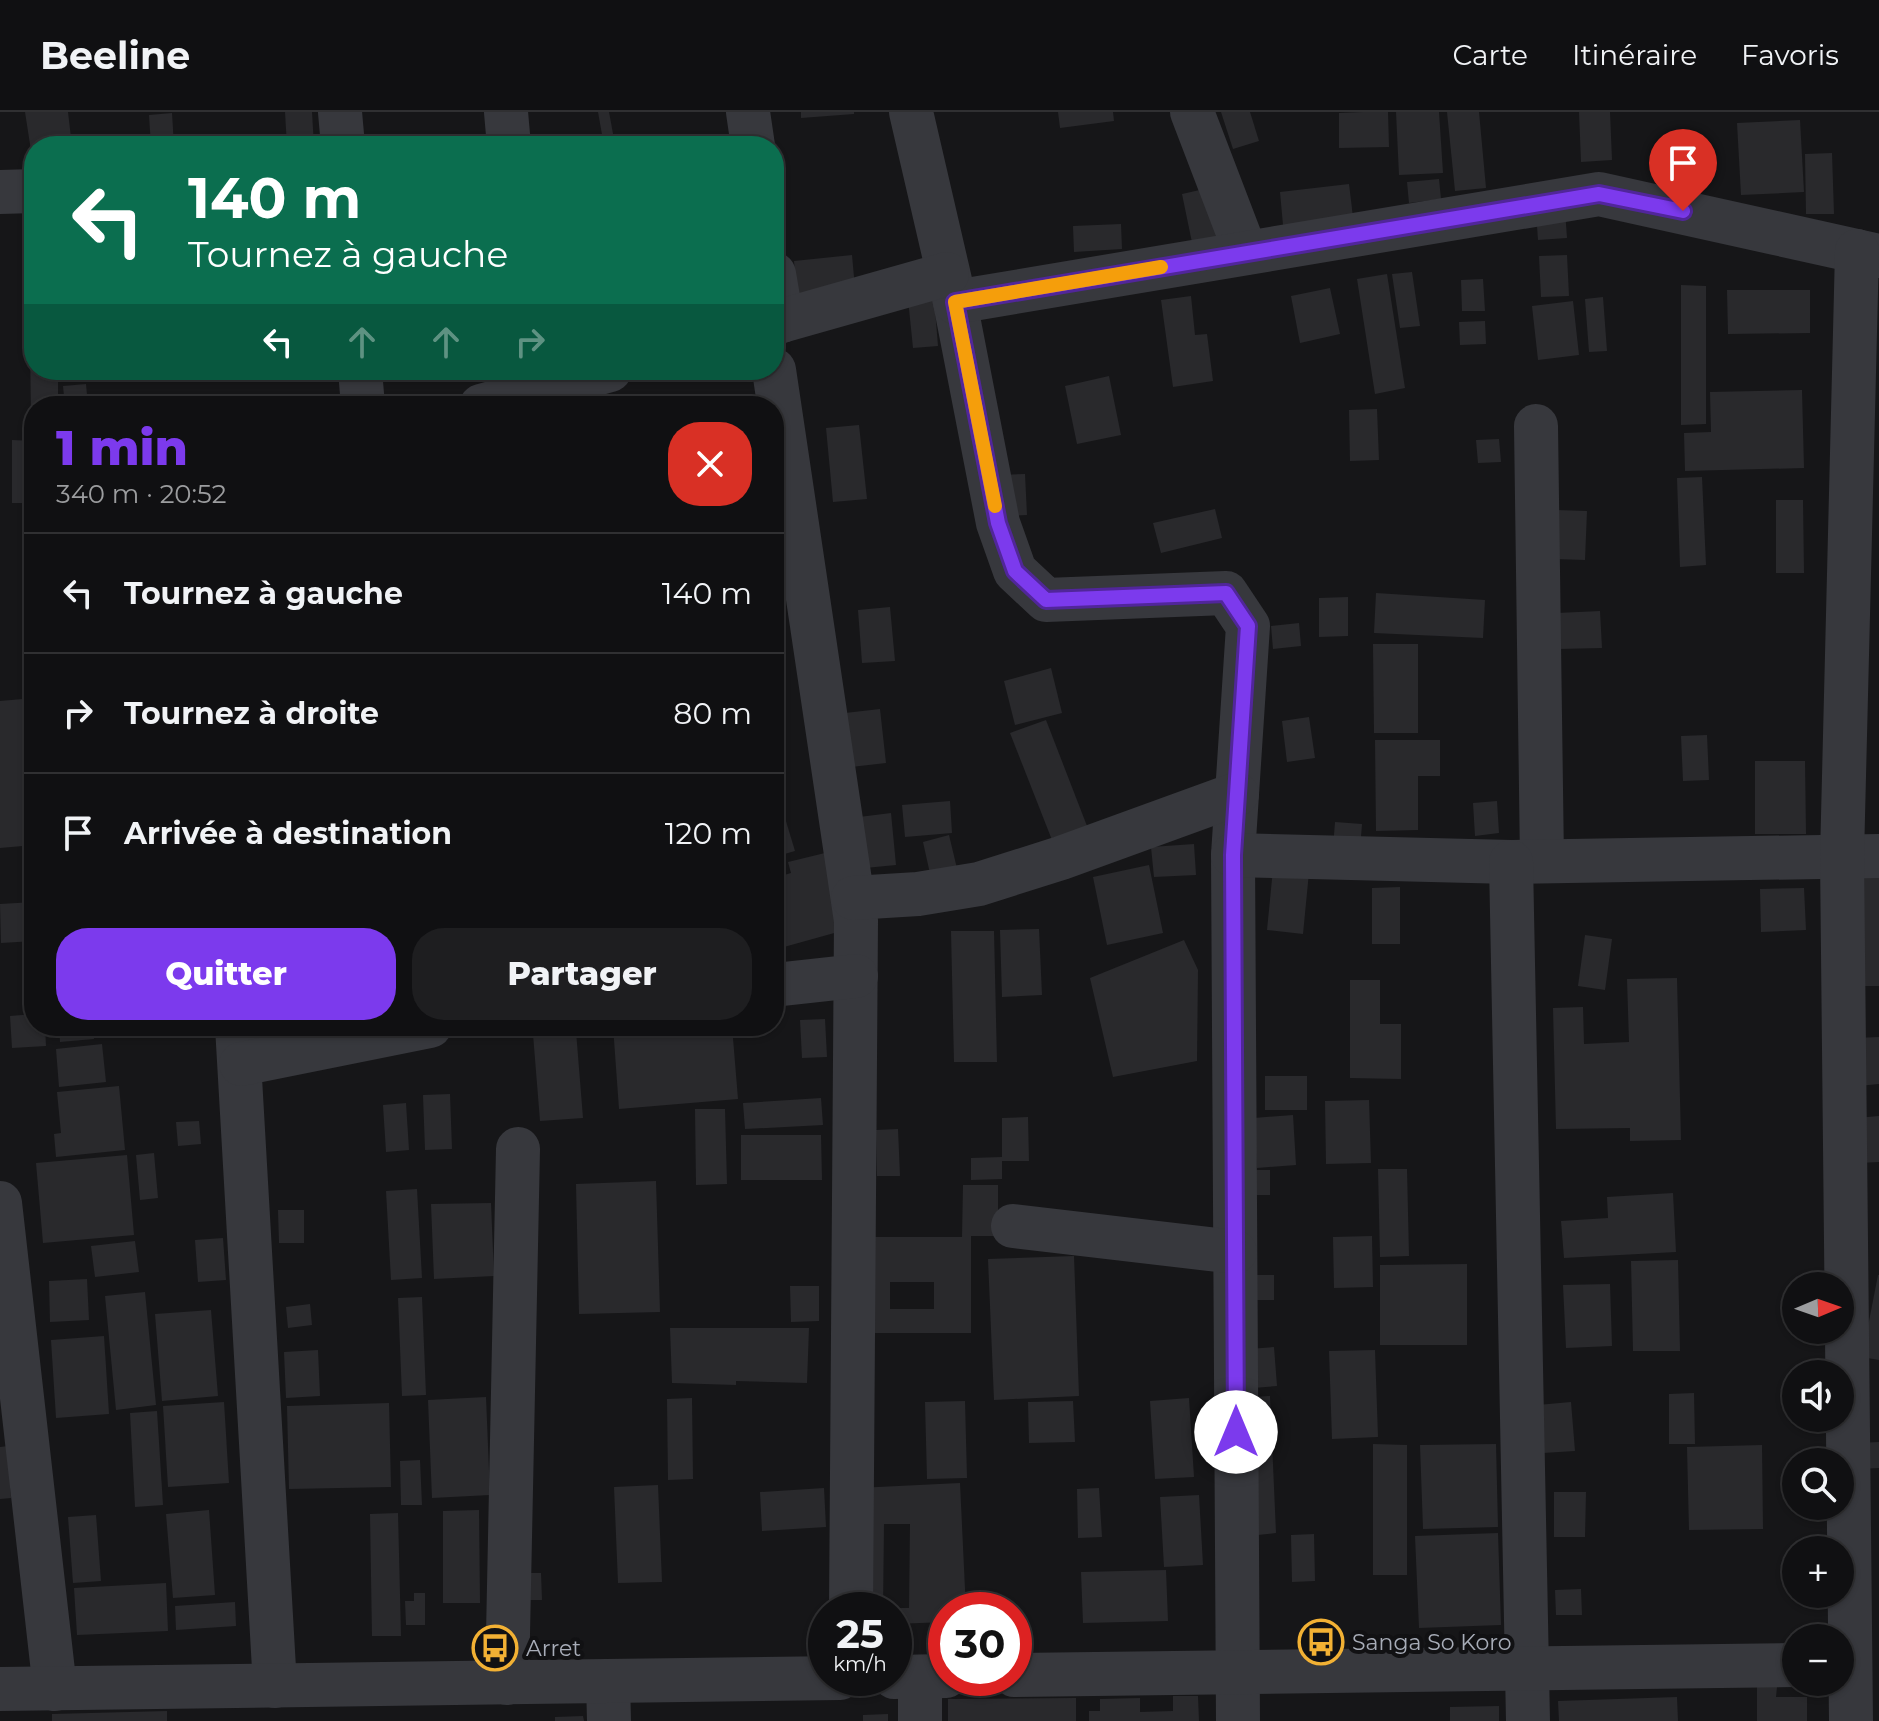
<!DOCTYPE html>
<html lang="fr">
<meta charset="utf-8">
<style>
:root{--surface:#101012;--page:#1e1e20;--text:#f1f3f6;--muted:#9c9d9f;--line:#303032;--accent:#7c3aed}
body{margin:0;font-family:Montserrat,sans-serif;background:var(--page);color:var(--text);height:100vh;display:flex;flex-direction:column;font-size:30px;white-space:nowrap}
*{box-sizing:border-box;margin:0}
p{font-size:26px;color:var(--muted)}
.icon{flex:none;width:44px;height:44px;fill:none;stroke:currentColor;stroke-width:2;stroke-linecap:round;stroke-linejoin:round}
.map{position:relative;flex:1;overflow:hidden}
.details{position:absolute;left:24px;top:284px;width:760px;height:640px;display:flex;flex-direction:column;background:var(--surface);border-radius:32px;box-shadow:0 2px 6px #0004,0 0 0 2px var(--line)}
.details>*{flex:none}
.hud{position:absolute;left:24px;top:24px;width:760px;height:244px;border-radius:32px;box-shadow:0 2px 6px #0004,0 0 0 2px var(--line);background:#0b6e4f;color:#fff;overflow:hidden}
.needle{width:52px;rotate:88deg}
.fabs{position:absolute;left:1782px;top:1160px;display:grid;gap:16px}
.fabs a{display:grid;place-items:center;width:72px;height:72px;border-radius:50%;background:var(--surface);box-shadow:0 2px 6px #0004,0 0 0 2px var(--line);font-size:40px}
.speed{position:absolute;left:808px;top:1480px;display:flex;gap:16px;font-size:40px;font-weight:700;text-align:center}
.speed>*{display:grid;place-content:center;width:104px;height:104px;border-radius:50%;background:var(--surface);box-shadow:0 2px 6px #0004,0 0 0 2px var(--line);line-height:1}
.speed small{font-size:20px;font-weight:400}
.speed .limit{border:12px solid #d22;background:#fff;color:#111}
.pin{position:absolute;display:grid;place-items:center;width:68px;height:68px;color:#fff;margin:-82px -34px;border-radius:50% 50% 50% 0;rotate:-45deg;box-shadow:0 0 8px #0007}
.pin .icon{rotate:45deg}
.me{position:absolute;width:88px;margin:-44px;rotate:0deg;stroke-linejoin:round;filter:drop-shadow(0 0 6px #0008)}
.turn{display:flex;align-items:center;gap:28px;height:168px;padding:0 32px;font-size:36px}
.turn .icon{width:104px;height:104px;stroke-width:2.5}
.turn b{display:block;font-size:56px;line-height:68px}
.lanes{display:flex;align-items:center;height:76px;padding:0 32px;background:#0003;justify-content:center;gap:40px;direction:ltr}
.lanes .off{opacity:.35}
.round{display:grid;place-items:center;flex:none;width:84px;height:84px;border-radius:32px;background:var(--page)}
.summary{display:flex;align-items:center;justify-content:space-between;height:136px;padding:0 32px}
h1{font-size:48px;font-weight:800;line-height:60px;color:var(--accent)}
.button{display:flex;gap:16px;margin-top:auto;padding:16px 32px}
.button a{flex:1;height:92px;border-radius:32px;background:var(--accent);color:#fff;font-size:32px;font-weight:800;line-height:92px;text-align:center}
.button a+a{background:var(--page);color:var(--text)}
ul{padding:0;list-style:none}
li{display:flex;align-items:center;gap:24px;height:120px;padding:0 32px;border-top:2px solid var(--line)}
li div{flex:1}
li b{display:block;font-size:30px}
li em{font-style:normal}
header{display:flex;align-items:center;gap:48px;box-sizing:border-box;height:112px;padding:0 40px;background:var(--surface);border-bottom:2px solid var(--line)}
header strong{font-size:38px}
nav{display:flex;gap:44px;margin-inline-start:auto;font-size:28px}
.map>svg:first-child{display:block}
.building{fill:#29292c;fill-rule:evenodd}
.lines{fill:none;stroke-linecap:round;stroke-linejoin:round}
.minor{stroke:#37383d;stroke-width:44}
.route-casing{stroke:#51269a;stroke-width:20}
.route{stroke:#7c3aed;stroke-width:14}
.slow{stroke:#f59e0b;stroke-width:14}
.labels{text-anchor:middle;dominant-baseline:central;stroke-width:8;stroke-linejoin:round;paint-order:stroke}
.poi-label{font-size:22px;fill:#a8adb8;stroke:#111113;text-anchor:start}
</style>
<header>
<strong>Beeline</strong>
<nav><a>Carte</a><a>Itinéraire</a><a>Favoris</a></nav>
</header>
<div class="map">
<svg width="1879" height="1609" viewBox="0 0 1879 1609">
<rect width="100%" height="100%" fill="#161618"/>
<!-- building -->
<g class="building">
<polygon points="25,0 68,0 72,34 34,34 34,58"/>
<polygon points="285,0 312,0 314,34 287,34"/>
<polygon points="598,0 609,0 614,27 603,28"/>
<polygon points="801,0 854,0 854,2 801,6"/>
<polygon points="1058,0 1113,0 1114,9 1060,16"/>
<polygon points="1221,0 1250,0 1259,29 1233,37"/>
<polygon points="1363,0 1388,0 1389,35 1339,36 1339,1"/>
<polygon points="1396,0 1439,0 1443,61 1399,63"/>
<polygon points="1447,0 1479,0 1486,76 1455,79"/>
<polygon points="1579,0 1610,0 1612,48 1581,50"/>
<polygon points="172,1 174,34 151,34 149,3"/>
<polygon points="1800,8 1804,80 1741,83 1737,11"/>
<polygon points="1670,26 1700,26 1701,87 1671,88"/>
<polygon points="1832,41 1834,102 1806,102 1805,42"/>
<polygon points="1439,67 1441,87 1409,91 1407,70"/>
<polygon points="1349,72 1353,105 1283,113 1280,80"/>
<polygon points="1213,75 1226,138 1195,145 1182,82"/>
<polygon points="1565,98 1567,126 1538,128 1536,100"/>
<polygon points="1121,112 1122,137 1074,140 1073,114"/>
<polygon points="34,115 34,152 23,152 22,116"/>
<polygon points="852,143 855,176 797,182 794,149"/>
<polygon points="1567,143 1569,184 1541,185 1539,144"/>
<polygon points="1412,160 1420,214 1400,216 1392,162"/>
<polygon points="1387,162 1405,276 1375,282 1357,167"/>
<polygon points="1483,167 1485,199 1462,199 1461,168"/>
<polygon points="1681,173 1706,174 1706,312 1681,313"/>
<polygon points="1330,176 1340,222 1300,231 1291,184"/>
<polygon points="1727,178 1810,178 1810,221 1728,222"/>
<polygon points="1191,184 1195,223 1207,222 1213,269 1173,275 1161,188"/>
<polygon points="934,185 938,234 913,236 908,187"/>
<polygon points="1603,185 1607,239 1589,240 1585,187"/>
<polygon points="1573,189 1579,243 1538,248 1532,194"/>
<polygon points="1485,209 1486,232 1460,233 1459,210"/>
<polygon points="34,229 34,258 58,258 58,294 34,294 34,308 31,308 30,230"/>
<polygon points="1109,264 1121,323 1077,332 1065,274"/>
<polygon points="86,272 88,294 65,294 63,274"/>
<polygon points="1802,278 1804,356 1685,359 1684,321 1711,320 1710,280"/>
<polygon points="1377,297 1379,348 1350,349 1349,298"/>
<polygon points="859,313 867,387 833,390 826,316"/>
<polygon points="1499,327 1501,350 1478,351 1476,328"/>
<polygon points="12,328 34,329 34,391 12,391"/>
<polygon points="1025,362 1027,403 1002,404 999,363"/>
<polygon points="1702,365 1706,453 1680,455 1677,366"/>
<polygon points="1776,388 1803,388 1804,461 1776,461"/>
<polygon points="1215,397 1222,426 1161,441 1153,411"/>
<polygon points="1556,398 1587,399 1585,448 1555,447"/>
<polygon points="1376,481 1485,488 1483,526 1374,521"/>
<polygon points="1348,485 1348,524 1319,525 1319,486"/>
<polygon points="774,495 781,495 783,570 774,570"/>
<polygon points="890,495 895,549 862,551 858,498"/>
<polygon points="1600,499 1602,536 1558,537 1557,501"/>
<polygon points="1299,511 1301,534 1273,537 1271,514"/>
<polygon points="1373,532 1418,532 1418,621 1374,621"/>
<polygon points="1051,556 1062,601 1015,613 1004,569"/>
<polygon points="774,572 778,572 781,604 774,604"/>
<polygon points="34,586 34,733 0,736 0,589"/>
<polygon points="880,597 886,651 851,655 845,601"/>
<polygon points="1309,605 1315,646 1287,650 1282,609"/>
<polygon points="1046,608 1087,714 1052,728 1010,621"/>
<polygon points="1707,623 1709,668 1683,669 1681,624"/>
<polygon points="1375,628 1440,628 1440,664 1418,664 1418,718 1376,719"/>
<polygon points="1755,649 1805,649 1806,722 1755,722"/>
<polygon points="950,689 952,721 905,725 902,693"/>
<polygon points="1497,689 1499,721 1475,724 1473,691"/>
<polygon points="782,696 795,739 774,745 774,698"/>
<polygon points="891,701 896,753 865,756 859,705"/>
<polygon points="1335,710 1362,712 1360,738 1333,736"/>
<polygon points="949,723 960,769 933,775 923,730"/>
<polygon points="1194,732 1196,763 1154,765 1151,735"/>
<polygon points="825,741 845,818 784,835 778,816 774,816 774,766 791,761 788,750"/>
<polygon points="1274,747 1310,750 1303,822 1267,818"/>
<polygon points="1149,753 1163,821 1107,833 1093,765"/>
<polygon points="1879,763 1879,874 1858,874 1852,764"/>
<polygon points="1400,775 1400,832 1372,832 1372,776"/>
<polygon points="1804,776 1806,818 1761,820 1760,777"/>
<polygon points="34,790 34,829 1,831 0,792"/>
<polygon points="1039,817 1042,883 1002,885 1000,818"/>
<polygon points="951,819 994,819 997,950 954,950"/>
<polygon points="1585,823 1612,827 1605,878 1578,874"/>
<polygon points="1184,828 1198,858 1197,949 1113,965 1090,866"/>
<polygon points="1677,866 1681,1028 1630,1029 1630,1016 1556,1017 1553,896 1583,895 1584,932 1629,930 1627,867"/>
<polygon points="1350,868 1380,868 1380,912 1401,912 1401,967 1350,966"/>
<polygon points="34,902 34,914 45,914 46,934 12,936 10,904"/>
<polygon points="825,907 827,945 802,946 800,908"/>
<polygon points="59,914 93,914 94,927 60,930"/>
<polygon points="159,914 212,914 212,924 159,925"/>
<polygon points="613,914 732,914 738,987 619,997"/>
<polygon points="576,919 583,1006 540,1009 533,922"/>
<polygon points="1879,925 1879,972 1858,974 1855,926"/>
<polygon points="102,932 106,970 59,975 56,937"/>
<rect x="1265" y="964" width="42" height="34"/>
<polygon points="119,974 125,1038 56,1045 54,1022 61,1021 57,980"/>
<polygon points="450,982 452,1037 425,1038 423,983"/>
<polygon points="821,986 823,1013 745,1017 743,991"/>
<polygon points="1369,988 1371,1051 1326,1052 1325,989"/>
<polygon points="406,991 409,1038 386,1040 383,993"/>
<polygon points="695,997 725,997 727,1072 696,1073"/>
<polygon points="1293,1003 1296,1053 1257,1056 1254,1006"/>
<polygon points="1879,1004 1879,1050 1859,1051 1857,1006"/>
<polygon points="1028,1005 1029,1049 1002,1049 1002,1067 971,1068 971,1046 1002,1045 1002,1006"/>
<polygon points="199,1009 201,1032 178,1034 176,1010"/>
<polygon points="898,1017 900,1064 877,1064 876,1018"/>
<polygon points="741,1023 821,1023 822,1068 741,1068"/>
<polygon points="154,1041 158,1086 140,1088 136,1043"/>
<polygon points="127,1043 134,1123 43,1131 36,1051"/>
<polygon points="1378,1057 1407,1057 1409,1144 1380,1145"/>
<rect x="1254" y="1058" width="16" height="25"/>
<polygon points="656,1069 660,1200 579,1202 576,1072"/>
<path d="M 963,1073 L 998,1073 L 998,1124 L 971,1124 L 971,1221 L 860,1221 L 860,1125 L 962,1125 ZM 890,1170 L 934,1170 L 934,1197 L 890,1197 Z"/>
<polygon points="417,1077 422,1166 391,1168 386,1079"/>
<polygon points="1673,1081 1676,1140 1564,1146 1561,1109 1608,1106 1607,1085"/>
<polygon points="491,1091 494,1164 434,1167 431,1092"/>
<polygon points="278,1098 304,1098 304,1131 279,1131"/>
<polygon points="1372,1124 1373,1175 1334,1176 1333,1125"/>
<polygon points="223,1126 226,1168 198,1170 195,1128"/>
<polygon points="135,1129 139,1160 95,1165 91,1134"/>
<polygon points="1074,1144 1079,1284 994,1288 988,1147"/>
<polygon points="1678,1148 1680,1239 1633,1239 1631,1149"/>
<polygon points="1467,1152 1467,1233 1380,1233 1380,1153"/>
<rect x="1250" y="1163" width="24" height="25"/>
<polygon points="1878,1163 1879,1163 1879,1248 1862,1245"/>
<polygon points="87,1167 89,1208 50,1210 49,1169"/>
<polygon points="1610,1172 1612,1234 1566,1236 1563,1173"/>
<polygon points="790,1174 819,1174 819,1209 791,1210"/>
<polygon points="145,1180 156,1293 116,1298 105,1184"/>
<polygon points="422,1185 426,1283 402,1284 398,1186"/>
<polygon points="310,1192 312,1213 288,1216 286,1195"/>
<polygon points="211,1198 218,1284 162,1289 155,1202"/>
<polygon points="670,1216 809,1216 807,1271 736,1269 736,1273 672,1271"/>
<polygon points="104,1224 109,1302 56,1306 51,1228"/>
<polygon points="1274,1235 1277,1274 1253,1276 1249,1237"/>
<polygon points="318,1238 320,1284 286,1286 284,1240"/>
<polygon points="1375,1238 1378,1325 1332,1327 1329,1239"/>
<polygon points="1694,1281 1695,1332 1669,1332 1669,1282"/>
<polygon points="1270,1284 1276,1421 1258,1423 1252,1285"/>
<polygon points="486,1285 490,1383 432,1386 428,1288"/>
<polygon points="692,1286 693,1367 668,1368 667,1287"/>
<polygon points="1189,1286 1194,1365 1155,1367 1150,1289"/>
<polygon points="965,1289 967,1366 927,1367 925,1290"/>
<polygon points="1073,1289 1075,1330 1029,1331 1028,1290"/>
<polygon points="224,1290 229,1371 168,1375 163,1294"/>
<polygon points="1571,1290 1575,1339 1543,1341 1538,1293"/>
<polygon points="389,1291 391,1375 289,1377 287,1294"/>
<polygon points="157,1299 163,1393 135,1395 130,1301"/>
<polygon points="1879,1330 1879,1356 1859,1357 1858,1331"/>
<polygon points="1373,1332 1407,1333 1407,1463 1373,1463"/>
<polygon points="1496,1332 1498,1415 1423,1417 1420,1333"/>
<polygon points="1762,1333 1763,1417 1689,1418 1687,1335"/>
<polygon points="8,1334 11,1386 0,1387 0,1335"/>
<polygon points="420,1348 422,1393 401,1393 400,1349"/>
<polygon points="960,1371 966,1498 946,1498 946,1510 894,1512 894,1496 909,1496 910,1412 884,1412 883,1498 862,1498 857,1376"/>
<polygon points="658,1373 662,1470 618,1471 614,1375"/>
<polygon points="824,1376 826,1415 762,1419 760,1380"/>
<polygon points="1099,1376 1102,1425 1078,1426 1077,1377"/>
<polygon points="1554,1380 1586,1380 1585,1425 1554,1425"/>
<polygon points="1199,1383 1203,1453 1164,1455 1160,1385"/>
<polygon points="209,1398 215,1483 173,1486 166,1402"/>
<polygon points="479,1398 480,1491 443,1491 443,1399"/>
<polygon points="398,1401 401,1524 372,1524 370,1402"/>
<polygon points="96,1403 101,1469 73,1471 68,1405"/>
<polygon points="1498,1421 1501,1513 1419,1516 1415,1424"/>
<polygon points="1314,1422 1315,1469 1292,1470 1291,1423"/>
<polygon points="1166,1458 1168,1509 1083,1511 1081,1460"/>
<polygon points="517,1461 541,1461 542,1488 517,1488"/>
<polygon points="166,1471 168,1519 77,1523 74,1476"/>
<polygon points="1581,1477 1582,1503 1556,1503 1555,1478"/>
<polygon points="414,1481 425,1481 425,1513 406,1513 405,1489 414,1489"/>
<polygon points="235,1490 236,1514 176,1518 175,1494"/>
<polygon points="1757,1575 1777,1575 1776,1585 1807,1585 1807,1609 1757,1609"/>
<polygon points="1173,1584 1198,1584 1199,1609 1089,1609 1089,1599 1100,1599 1100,1587 1140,1586 1140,1600 1173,1599"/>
<polygon points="1677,1585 1678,1609 1559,1609 1558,1589"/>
<polygon points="1076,1586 1076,1609 948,1609 948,1587"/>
<polygon points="1499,1594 1499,1609 1450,1609 1450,1595"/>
<polygon points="167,1599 167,1609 52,1609 52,1602"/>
<polygon points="888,1602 888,1609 863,1609 863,1603"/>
<polygon points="583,1604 584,1609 555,1609 555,1605"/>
</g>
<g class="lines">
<!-- minor -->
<g class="minor">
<polyline points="340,0 343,34"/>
<polyline points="506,0 509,34"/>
<polyline points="748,0 753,34"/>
<polyline points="911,0 955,190 998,411 1015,459 1046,488 1226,481 1248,514 1233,743 1238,1609"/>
<polyline points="1192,0 1246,141"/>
<polyline points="0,80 34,79"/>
<polyline points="774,162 782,209"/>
<polyline points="955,190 1599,82 1879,144"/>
<polyline points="774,211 947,162"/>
<polyline points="360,258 363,294"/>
<polyline points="774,258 856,809 851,1498"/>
<polyline points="481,294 610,258"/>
<polyline points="1536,314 1542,749"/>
<polyline points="1233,743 1511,750 1879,744"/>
<polyline points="1511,750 1528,1609"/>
<polyline points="853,786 918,782 979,772 1061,746 1237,682"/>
<polyline points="774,873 856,864"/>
<polyline points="237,914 275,1574"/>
<polyline points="241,952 430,914"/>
<polyline points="0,1091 55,1577"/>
<polyline points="1013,1114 1235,1140"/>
<polyline points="1014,1563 1796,1553"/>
<polyline points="894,1565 946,1564"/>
<polyline points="920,1565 920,1609"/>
<polyline points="608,1569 609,1609"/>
<polyline points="507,1571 518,1037"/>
<polyline points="0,1577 840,1566"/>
<polyline points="1851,1609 1842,745 1857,139"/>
</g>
</g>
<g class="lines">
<!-- route casing -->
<g class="route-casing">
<polyline id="route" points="1236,1320 1233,743 1248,514 1226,481 1046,488 1015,459 998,411 955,190 1599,82 1683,99"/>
</g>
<!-- route -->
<use href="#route" class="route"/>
<!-- slow -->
<polyline class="slow" points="995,394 955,190 1161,155"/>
</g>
<!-- icons -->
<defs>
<g id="bus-ring" transform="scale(2.3)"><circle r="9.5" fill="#111113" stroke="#f2b134" stroke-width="1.5"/><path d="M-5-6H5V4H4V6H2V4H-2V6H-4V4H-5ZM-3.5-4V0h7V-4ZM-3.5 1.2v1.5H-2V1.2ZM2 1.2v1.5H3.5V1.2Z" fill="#f2b134"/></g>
</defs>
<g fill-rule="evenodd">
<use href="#bus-ring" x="1321" y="1530"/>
<use href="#bus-ring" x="495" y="1536"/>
</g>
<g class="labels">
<!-- poi labels -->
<g class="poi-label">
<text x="1352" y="1530">Sanga So Koro</text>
<text x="526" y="1536">Arret</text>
</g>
</g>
</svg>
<div class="fabs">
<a><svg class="needle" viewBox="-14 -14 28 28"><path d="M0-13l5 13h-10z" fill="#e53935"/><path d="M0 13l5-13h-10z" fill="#9c9d9f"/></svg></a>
<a><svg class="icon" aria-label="sound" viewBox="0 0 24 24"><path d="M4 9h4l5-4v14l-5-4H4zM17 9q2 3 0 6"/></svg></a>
<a><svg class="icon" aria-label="search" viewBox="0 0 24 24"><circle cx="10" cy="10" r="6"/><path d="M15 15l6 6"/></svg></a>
<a>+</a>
<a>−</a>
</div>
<div class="speed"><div>25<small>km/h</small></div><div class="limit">30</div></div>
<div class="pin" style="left:1683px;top:99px;background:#d93025"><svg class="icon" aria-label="arrive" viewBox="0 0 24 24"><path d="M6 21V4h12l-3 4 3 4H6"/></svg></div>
<svg class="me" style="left:1236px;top:1320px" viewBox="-20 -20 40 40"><circle r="19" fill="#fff"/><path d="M0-13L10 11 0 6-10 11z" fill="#7c3aed"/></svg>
<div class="hud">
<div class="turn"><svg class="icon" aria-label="left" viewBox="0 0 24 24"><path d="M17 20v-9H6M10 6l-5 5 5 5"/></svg><div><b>140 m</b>Tournez à gauche</div></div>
<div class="lanes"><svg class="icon" aria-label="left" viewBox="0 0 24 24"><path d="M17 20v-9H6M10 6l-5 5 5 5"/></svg><svg class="icon off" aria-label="ahead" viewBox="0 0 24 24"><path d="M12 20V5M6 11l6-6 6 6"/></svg><svg class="icon off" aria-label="ahead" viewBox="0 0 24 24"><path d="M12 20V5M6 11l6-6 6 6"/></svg><svg class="icon off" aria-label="right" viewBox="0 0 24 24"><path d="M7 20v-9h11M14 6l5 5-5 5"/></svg></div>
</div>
<section class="details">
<div class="summary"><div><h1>1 min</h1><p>340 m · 20:52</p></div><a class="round" style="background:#d93025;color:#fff"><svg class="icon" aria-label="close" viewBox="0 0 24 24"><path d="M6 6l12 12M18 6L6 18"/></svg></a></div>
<ul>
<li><svg class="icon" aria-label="left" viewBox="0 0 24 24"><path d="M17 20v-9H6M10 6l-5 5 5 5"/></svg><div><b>Tournez à gauche</b></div><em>140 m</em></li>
<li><svg class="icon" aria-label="right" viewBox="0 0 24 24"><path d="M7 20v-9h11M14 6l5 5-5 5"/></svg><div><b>Tournez à droite</b></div><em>80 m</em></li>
<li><svg class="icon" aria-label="arrive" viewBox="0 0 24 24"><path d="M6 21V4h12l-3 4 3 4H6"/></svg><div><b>Arrivée à destination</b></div><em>120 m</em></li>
</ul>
<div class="button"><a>Quitter</a><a>Partager</a></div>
</section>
</div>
